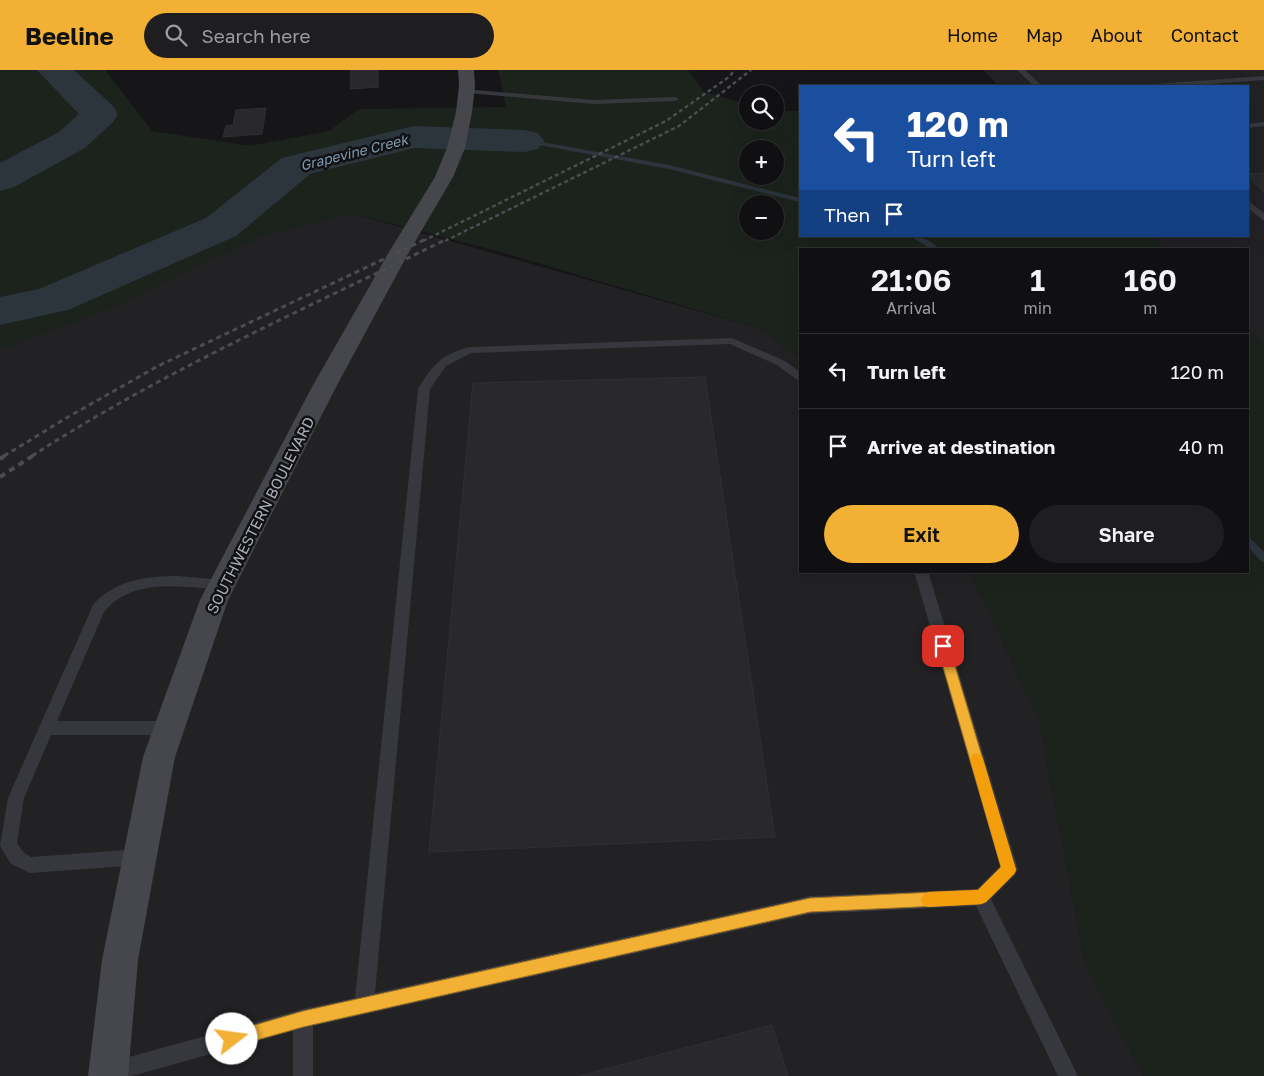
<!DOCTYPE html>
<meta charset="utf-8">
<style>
:root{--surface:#101012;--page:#1e1e20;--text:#f1f3f6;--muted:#9c9d9f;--line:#303032;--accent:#f2b134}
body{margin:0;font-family:"Golos Text",sans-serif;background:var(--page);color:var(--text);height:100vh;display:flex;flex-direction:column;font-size:19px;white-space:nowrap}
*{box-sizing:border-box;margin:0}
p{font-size:16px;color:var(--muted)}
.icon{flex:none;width:28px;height:28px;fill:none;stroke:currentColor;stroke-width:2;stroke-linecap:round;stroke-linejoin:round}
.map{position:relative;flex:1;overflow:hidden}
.sheet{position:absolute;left:799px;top:178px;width:450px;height:325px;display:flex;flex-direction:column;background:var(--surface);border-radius:0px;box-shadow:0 5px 20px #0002,0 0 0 1px var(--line)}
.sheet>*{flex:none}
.hud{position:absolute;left:799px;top:15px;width:450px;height:152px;border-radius:0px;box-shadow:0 5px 20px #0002,0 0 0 1px var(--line);background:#1a4fa0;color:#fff;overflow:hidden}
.tools{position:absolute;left:739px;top:15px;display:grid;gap:10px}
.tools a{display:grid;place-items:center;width:45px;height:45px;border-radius:50%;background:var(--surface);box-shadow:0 5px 20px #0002,0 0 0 1px var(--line);font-size:25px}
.pin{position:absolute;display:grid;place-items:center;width:42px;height:42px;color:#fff;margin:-21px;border-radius:10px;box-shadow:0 2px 8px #0006}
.me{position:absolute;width:55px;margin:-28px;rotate:75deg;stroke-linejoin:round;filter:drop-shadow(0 0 4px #0008)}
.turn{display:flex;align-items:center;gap:18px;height:105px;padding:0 25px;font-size:22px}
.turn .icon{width:65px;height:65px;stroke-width:2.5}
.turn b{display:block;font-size:35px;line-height:42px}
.then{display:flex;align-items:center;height:48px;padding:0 25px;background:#0003;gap:10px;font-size:19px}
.eta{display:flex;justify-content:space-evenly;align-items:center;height:85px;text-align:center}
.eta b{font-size:30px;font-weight:600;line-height:35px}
.cta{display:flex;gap:10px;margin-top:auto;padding:10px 25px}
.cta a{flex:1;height:58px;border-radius:30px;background:var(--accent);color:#111;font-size:20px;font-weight:600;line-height:58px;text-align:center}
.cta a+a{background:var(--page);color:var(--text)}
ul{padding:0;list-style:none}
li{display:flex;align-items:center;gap:15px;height:75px;padding:0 25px;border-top:1px solid var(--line)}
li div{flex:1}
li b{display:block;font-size:19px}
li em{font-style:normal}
header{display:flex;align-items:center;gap:30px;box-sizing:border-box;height:70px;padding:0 25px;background:var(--accent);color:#111}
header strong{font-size:24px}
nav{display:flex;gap:28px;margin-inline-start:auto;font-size:18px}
.search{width:350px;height:45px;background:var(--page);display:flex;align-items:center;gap:12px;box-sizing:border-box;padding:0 18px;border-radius:28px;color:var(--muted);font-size:19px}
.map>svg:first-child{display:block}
.built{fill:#222225}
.green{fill:#1c231d;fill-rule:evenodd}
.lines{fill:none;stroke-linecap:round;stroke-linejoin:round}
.stream{fill:#2c353c;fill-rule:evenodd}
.river{fill:#2c353c;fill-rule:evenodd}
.building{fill:#29292c;stroke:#303034}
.lane{fill:#37383d;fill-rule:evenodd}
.secondary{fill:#45474d;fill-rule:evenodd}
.rail-far2{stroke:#4a4c52;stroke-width:2.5;stroke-dasharray:4 3;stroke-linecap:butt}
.rail-far1{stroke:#4a4c52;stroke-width:3;stroke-dasharray:5 4;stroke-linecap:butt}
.rail{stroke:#4a4c52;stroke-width:4;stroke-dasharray:6 5;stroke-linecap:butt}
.route{fill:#f2b134;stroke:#9d7322}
.slow{fill:#f59e0b}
.labels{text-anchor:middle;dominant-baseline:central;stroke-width:5;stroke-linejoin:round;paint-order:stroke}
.far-water-label{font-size:14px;font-style:italic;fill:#7f9bb3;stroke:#111113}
.street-label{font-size:15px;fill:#a8adb8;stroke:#111113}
</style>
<header>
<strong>Beeline</strong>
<div class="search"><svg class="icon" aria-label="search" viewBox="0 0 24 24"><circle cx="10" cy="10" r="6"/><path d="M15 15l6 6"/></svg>Search here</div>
<nav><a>Home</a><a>Map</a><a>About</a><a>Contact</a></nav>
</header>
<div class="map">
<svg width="1264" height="1006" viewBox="0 0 1264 1006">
<rect width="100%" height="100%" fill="#161618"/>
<!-- built -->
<g class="built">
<polygon points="983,0 1264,0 1264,275 1248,259 1248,179 1165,179 1152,166 1248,166 1248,16 999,16"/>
<polygon points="351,143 758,258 800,288 800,501 970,501 1039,650 1086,897 1144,1006 0,1006 0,279 101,242 261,166"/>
</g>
<!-- green -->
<g class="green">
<path d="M 0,0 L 105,0 L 152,61 L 250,76 L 329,61 L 359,39 L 506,37 L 498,0 L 688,0 L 704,22 L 747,34 L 748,51 L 775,51 L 775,41 L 800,41 L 800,166 L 1152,166 L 1165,179 L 800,179 L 800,288 L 758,258 L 497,181 L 351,143 L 261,166 L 101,242 L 0,279 ZM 748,79 L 775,79 L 775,106 L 748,106 ZM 748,134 L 775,134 L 775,161 L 748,161 Z"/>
<polygon points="1248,259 1264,275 1264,1006 1144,1006 1086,897 1039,650 970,501 1248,501"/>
</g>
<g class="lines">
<!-- stream -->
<g class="stream">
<polygon points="525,69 669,95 800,128 800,132 669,99 523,72 522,71"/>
<path d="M 910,166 C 921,166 932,170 938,179 L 931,179 Z"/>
<polygon points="1248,468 1251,469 1264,482 1264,492 1261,491 1248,477"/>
</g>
<!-- river -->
<g class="river">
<polygon points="37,0 74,0 113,36 118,44 113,52 85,78 14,117 0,121 0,93 59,62 79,44"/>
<polygon points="414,56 525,60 538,63 544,71 538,79 525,82 414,78 310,104 236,166 68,240 0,255 0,227 39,219 206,148 282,88"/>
</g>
</g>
<!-- building -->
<g class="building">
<polygon points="351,0 378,0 378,17 350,19"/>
<polygon points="266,38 262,64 223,67 226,56 233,55 236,40"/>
<polygon points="1264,103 1264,122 1248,107 1248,104"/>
<polygon points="705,307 775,767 429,782 473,313"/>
<polygon points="772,955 788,1006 579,1006"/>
</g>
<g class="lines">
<!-- lane -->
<g class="lane">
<polygon points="1017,0 1025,0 1042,16 1034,16"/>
<polygon points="1264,6 1264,10 1184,16 1152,16 1156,14"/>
<polygon points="464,19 594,30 675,27 679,29 675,31 594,34 467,23 464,23"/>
<polygon points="1264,52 1264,56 1248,58 1248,54"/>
<polygon points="1248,131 1264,143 1264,151 1248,138"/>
<path d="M 732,268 L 785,291 L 800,302 L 800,312 L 777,295 L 730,274 L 471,283 L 446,296 L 430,319 L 375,923 L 810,826 L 977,819 L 1000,796 L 914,501 L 928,501 L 1018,799 L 1015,805 L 991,829 L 1078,1006 L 1058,1006 L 976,836 L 810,844 L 313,956 L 313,1006 L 293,1006 L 293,961 L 132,1006 L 103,1006 L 101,1002 L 104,995 L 111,992 L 303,939 L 355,928 L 418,319 C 432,295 442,284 470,277 Z"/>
<path d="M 178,506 L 222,510 L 227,511 L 229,515 L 227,519 L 222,520 C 182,517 133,507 104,542 L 57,651 L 169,651 L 175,653 L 177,658 L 175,663 L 169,665 L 51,665 L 24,728 L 17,773 L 23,782 L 31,787 L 140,779 L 146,781 L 149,787 L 146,793 L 140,795 L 30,803 L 11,794 L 0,776 L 8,728 L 93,535 C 115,510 146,506 178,506 Z"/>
</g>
<!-- secondary -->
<polygon class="secondary" points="458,0 474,0 475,16 472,42 465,78 453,107 409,182 336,317 228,530 175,687 138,890 128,1006 88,1006 102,890 143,687 200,530 312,317 389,182 435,107 447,78 456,42 459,16"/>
<!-- rail-far2 -->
<g class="rail-far2">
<polyline points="423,171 666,51 729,7 735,0"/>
<polyline points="445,171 679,56 751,0"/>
</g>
<!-- rail-far1 -->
<g class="rail-far1">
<polyline points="4,386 68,347 158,296 426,169"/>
<path d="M 32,386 C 163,301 307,238 447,169"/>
</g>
<!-- rail -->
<g class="rail">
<polyline points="0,389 6,385"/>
<polyline points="0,407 34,385"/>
</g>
</g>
<!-- route -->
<polygon class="route" points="943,571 947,572 949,576 1016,800 1014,804 986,832 981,834 810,842 303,957 232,977 227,974 224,969 227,963 303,941 810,828 978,820 1001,797 937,576 938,572"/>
<!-- slow -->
<polygon class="slow" points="976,683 981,685 983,689 1016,800 1014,804 986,832 981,834 928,837 923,835 921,830 923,825 928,822 978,820 1001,797 970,689 972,685"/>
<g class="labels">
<!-- far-water labels -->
<g class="far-water-label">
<text transform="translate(354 82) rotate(-14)">Grapevine Creek</text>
</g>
<!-- street labels -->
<g class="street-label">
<text transform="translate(260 445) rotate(-63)">SOUTHWESTERN BOULEVARD</text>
</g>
</g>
</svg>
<div class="tools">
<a><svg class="icon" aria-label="search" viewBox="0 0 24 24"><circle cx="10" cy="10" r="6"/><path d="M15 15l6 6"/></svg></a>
<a>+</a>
<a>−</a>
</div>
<div class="pin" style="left:943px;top:576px;background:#d93025"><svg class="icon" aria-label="arrive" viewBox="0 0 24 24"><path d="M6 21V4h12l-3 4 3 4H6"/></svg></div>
<svg class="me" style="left:232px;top:969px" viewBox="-20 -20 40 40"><circle r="19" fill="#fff"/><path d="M0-13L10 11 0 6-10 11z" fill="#f2b134"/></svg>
<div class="hud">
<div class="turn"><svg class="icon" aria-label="left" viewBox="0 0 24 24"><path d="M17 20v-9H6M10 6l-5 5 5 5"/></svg><div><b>120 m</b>Turn left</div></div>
<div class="then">Then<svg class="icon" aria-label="arrive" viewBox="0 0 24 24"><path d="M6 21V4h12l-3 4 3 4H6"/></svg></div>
</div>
<section class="sheet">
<div class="eta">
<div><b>21:06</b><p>Arrival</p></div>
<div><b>1</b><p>min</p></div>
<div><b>160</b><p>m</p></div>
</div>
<ul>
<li><svg class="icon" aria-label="left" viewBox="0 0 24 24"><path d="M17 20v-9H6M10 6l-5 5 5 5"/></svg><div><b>Turn left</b></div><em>120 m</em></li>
<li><svg class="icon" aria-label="arrive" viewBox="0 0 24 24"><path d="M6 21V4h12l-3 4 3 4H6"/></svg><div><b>Arrive at destination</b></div><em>40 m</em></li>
</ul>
<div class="cta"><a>Exit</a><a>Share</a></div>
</section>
</div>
